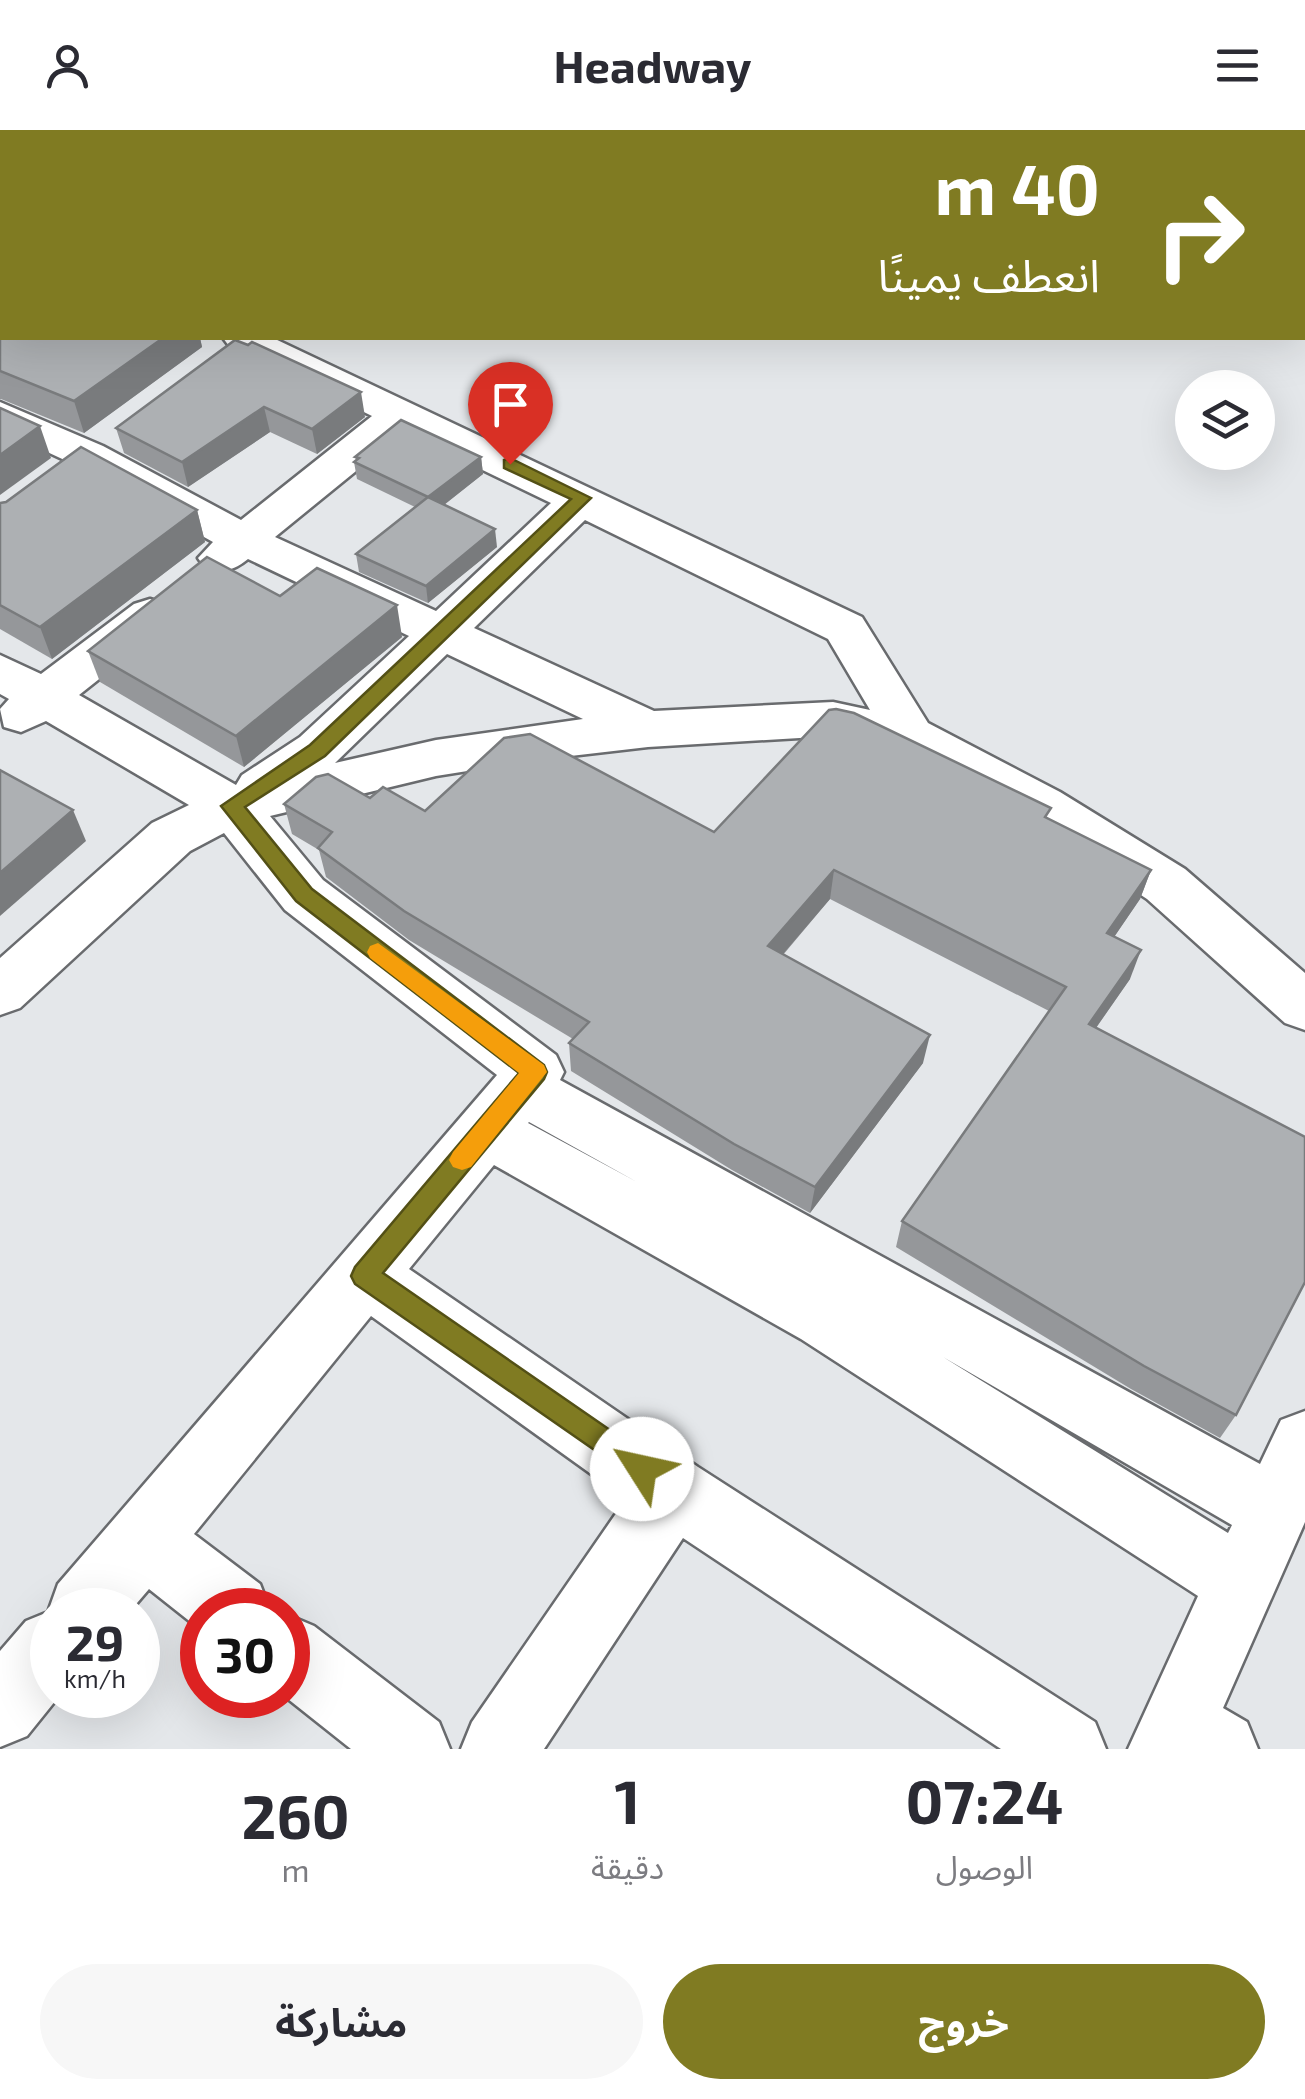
<!DOCTYPE html>
<html lang="ar">
<meta charset="utf-8">
<style>
:root{--surface:#fff;--page:#f7f7f7;--text:#2b2b33;--muted:#7c7c81;--accent:#807b22}
body{margin:0;font-family:"Exo 2","Noto Sans Arabic",sans-serif;background:var(--page);color:var(--text);direction:rtl;height:100vh;display:flex;flex-direction:column;font-size:38px;white-space:nowrap}
*{box-sizing:border-box;margin:0}
p{font-size:32px;color:var(--muted)}
.icon{flex:none;width:55px;height:55px;fill:none;stroke:currentColor;stroke-width:2;stroke-linecap:round;stroke-linejoin:round}
.map{position:relative;height:1619px;overflow:hidden;direction:ltr}
.details{display:flex;flex-direction:column;background:var(--surface);flex:1}
.details>*{flex:none}
.banner{position:absolute;left:0px;top:0px;width:1305px;height:210px;box-shadow:0 10px 40px #0002;direction:rtl;background:#807b22;color:#fff;overflow:hidden}
.fabs{position:absolute;left:1175px;top:240px;display:grid;gap:20px}
.fabs a{display:grid;place-items:center;width:100px;height:100px;border-radius:50%;background:var(--surface);box-shadow:0 10px 40px #0002;font-size:50px}
.speed{position:absolute;left:30px;top:1458px;display:flex;gap:20px;font-size:50px;font-weight:700;text-align:center}
.speed>*{display:grid;place-content:center;width:130px;height:130px;border-radius:50%;background:var(--surface);box-shadow:0 10px 40px #0002;line-height:1}
.speed small{font-size:25px;font-weight:400}
.speed .limit{border:15px solid #d22;background:#fff;color:#111}
.pin{position:absolute;display:grid;place-items:center;width:85px;height:85px;color:#fff;margin:-102px -42px;border-radius:50% 50% 50% 0;rotate:-45deg;box-shadow:0 0 10px #0007}
.pin .icon{rotate:45deg}
.me{position:absolute;width:110px;margin:-55px;rotate:305deg;stroke-linejoin:round;filter:drop-shadow(0 0 8px #0008)}
.turn{display:flex;align-items:center;gap:35px;height:210px;padding:0 40px;font-size:45px}
.turn .icon{width:130px;height:130px;stroke-width:2.5}
.turn b{display:block;font-size:70px;line-height:85px}
.eta{display:flex;justify-content:space-evenly;align-items:center;height:170px;text-align:center}
.eta b{font-size:60px;font-weight:700;line-height:70px}
.action{display:flex;gap:20px;margin-top:auto;padding:20px 40px}
.action a{flex:1;height:115px;border-radius:60px;background:var(--accent);color:#fff;font-size:40px;font-weight:700;line-height:115px;text-align:center}
.action a+a{background:var(--page);color:var(--text)}
header{display:flex;justify-content:space-between;align-items:center;height:130px;padding:0 40px;background:var(--surface);font-size:45px;font-weight:700}
.map>svg:first-child{display:block}
.lines{fill:none;stroke-linecap:round;stroke-linejoin:round}
.street-casing{stroke:#696b6e;stroke-width:5}
.street{fill:#fff;fill-rule:evenodd}
.wall{fill:#95979a}
.shaded-wall{fill:#797b7d}
.building{fill:#adb0b3;stroke:#797b7d;stroke-width:2.5}
.route{fill:#807b22;stroke:#535016;stroke-width:2.5}
.slow{fill:#f59e0b}
</style>
<header><svg class="icon" aria-label="menu" viewBox="0 0 24 24"><path d="M4 6h16M4 12h16M4 18h16"/></svg>Headway<svg class="icon" aria-label="person" viewBox="0 0 24 24"><circle cx="12" cy="8" r="4"/><path d="M4 21q1-7 8-7t8 7"/></svg></header>
<div class="map">
<svg width="1305" height="1619" viewBox="0 0 1305 1619">
<rect width="100%" height="100%" fill="#e4e7ea"/>
<g class="lines">
<!-- street casing -->
<g class="street-casing">
<g id="street">
<path d="M 223,208 L 273,208 L 862,487 L 928,593 L 1060,662 L 1185,739 L 1305,843 L 1305,900 L 1285,893 L 1147,769 L 1024,688 L 896,621 L 833,606 L 648,617 L 536,630 L 436,646 L 270,686 L 323,750 L 556,925 L 564,942 L 560,950 L 1260,1334 L 1281,1290 L 1305,1281 L 1305,1392 L 1223,1578 L 1247,1592 L 1258,1619 L 1128,1619 L 1198,1466 L 801,1209 L 494,1035 L 409,1139 L 698,1337 L 1095,1592 L 1106,1619 L 1001,1619 L 683,1408 L 544,1619 L 461,1619 L 472,1592 L 626,1369 L 371,1186 L 194,1404 L 260,1454 L 270,1480 L 202,1480 L 202,1501 L 149,1459 L 131,1480 L 52,1480 L 52,1565 L 60,1565 L 27,1606 L 0,1617 L 0,1521 L 26,1491 L 48,1482 L 58,1454 L 497,945 L 285,780 L 224,703 L 190,721 L 20,878 L 0,885 L 0,828 L 152,693 L 189,675 L 46,591 L 21,602 L 4,597 L 0,579 L 9,569 L 0,564 L 0,525 L 41,544 L 134,474 L 150,469 L 166,474 L 173,485 L 166,496 L 79,565 L 236,655 L 242,645 L 300,607 L 409,506 L 248,429 C 233,441 223,443 205,438 L 198,428 L 213,412 L 73,334 L 0,300 L 0,272 L 103,316 L 241,390 L 372,286 L 229,216 ZM 404,302 L 551,373 L 436,481 L 275,407 ZM 585,390 L 828,509 L 870,580 L 833,572 L 654,581 L 474,498 ZM 447,524 L 583,589 L 436,610 L 335,633 ZM 529,992 L 637,1052 L 528,993 ZM 943,1227 L 1232,1395 L 1228,1403 Z"/>
<polygon points="288,1485 314,1496 439,1592 450,1619 351,1619 283,1565 288,1565"/>
</g>
</g>
<!-- street -->
<use href="#street" class="street"/>
</g>
<!-- wall -->
<g class="wall">
<polygon points="0,101 2,102 2,208 200,208 202,217 84,303 1,269 0,269"/>
<polygon points="235,210 365,287 317,324 270,302 188,357 124,323 116,298"/>
<polygon points="355,327 481,327 483,344 444,375 497,417 428,473 359,442 356,424 415,377 357,349 354,332 356,330"/>
<polygon points="0,373 197,380 205,412 52,529 0,499"/>
<polygon points="280,466 402,507 244,637 100,552 88,521"/>
<polygon points="370,668 425,681 714,702 1048,689 1151,740 1140,769 1114,807 1130,849 1096,898 1236,1285 1220,1308 1131,1259 896,1117 902,1091 1049,881 830,769 783,825 923,933 810,1083 732,1040 571,941 569,913 573,909 409,810 326,747 319,720 292,704 284,674"/>
</g>
<!-- shaded-wall -->
<g class="shaded-wall">
<polygon points="163,208 200,208 202,217 84,303 74,271"/>
<polygon points="361,262 365,287 317,324 312,299"/>
<polygon points="264,277 270,302 188,357 182,332"/>
<polygon points="40,296 51,328 0,365 0,325"/>
<polygon points="481,327 483,344 431,385 428,367"/>
<polygon points="197,380 205,412 52,529 40,497"/>
<polygon points="495,399 497,417 428,473 426,456"/>
<polygon points="397,475 402,507 244,637 236,606"/>
<polygon points="73,680 86,711 0,786 0,743"/>
<polygon points="834,740 830,769 765,845 768,816"/>
<polygon points="1151,740 1140,769 1097,832 1107,803"/>
<polygon points="1141,820 1130,849 1079,922 1089,894"/>
<polygon points="930,905 923,933 810,1083 815,1057"/>
</g>
<!-- building -->
<g class="building">
<polygon points="0,101 2,102 2,173 0,173"/>
<polygon points="0,194 2,194 2,208 163,208 74,271 0,241"/>
<polygon points="235,210 248,215 252,212 361,262 312,299 264,277 182,332 116,298"/>
<polygon points="0,278 40,296 0,325"/>
<polygon points="401,290 481,327 428,367 354,332 359,328 355,327"/>
<polygon points="81,317 197,380 40,497 0,475 0,373 6,372"/>
<polygon points="428,367 495,399 426,456 356,424"/>
<polygon points="207,427 280,466 317,438 397,475 236,606 88,521"/>
<polygon points="836,579 854,583 1051,678 1045,687 1151,740 1107,803 1141,820 1089,894 1305,1007 1305,1152 1236,1285 1144,1236 902,1091 1066,857 834,740 768,816 930,905 815,1057 734,1014 569,913 589,892 404,781 318,718 332,702 284,674 316,647 328,644 370,668 383,657 425,681 504,608 530,604 714,702 829,580"/>
<polygon points="0,640 73,680 0,743"/>
</g>
<!-- route -->
<polygon class="route" points="510,328 591,368 325,626 245,677 312,759 544,935 547,942 544,949 383,1143 652,1329 656,1339 652,1349 642,1353 355,1154 351,1146 355,1137 519,943 296,771 221,676 310,615 571,369 504,338 504,330"/>
<!-- slow -->
<polygon class="slow" points="378,813 544,935 547,942 471,1037 462,1040 453,1037 449,1030 453,1022 519,943 370,828 367,822 370,816"/>
</svg>
<div class="fabs">
<a><svg class="icon" aria-label="layers" viewBox="0 0 24 24"><path d="M12 4l9 5-9 5-9-5zM3 14l9 5 9-5"/></svg></a>
</div>
<div class="speed"><div>29<small>km/h</small></div><div class="limit">30</div></div>
<div class="pin" style="left:510px;top:334px;background:#d93025"><svg class="icon" aria-label="arrive" viewBox="0 0 24 24"><path d="M6 21V4h12l-3 4 3 4H6"/></svg></div>
<svg class="me" style="left:642px;top:1339px" viewBox="-20 -20 40 40"><circle r="19" fill="#fff"/><path d="M0-13L10 11 0 6-10 11z" fill="#807b22"/></svg>
<div class="banner">
<div class="turn"><svg class="icon" aria-label="right" viewBox="0 0 24 24"><path d="M7 20v-9h11M14 6l5 5-5 5"/></svg><div><b>40 m</b>انعطف يمينًا</div></div>
</div>
</div>
<section class="details">
<div class="eta">
<div><b>07:24</b><p>الوصول</p></div>
<div><b>1</b><p>دقيقة</p></div>
<div><b>260</b><p>m</p></div>
</div>
<div class="action"><a>خروج</a><a>مشاركة</a></div>
</section>
